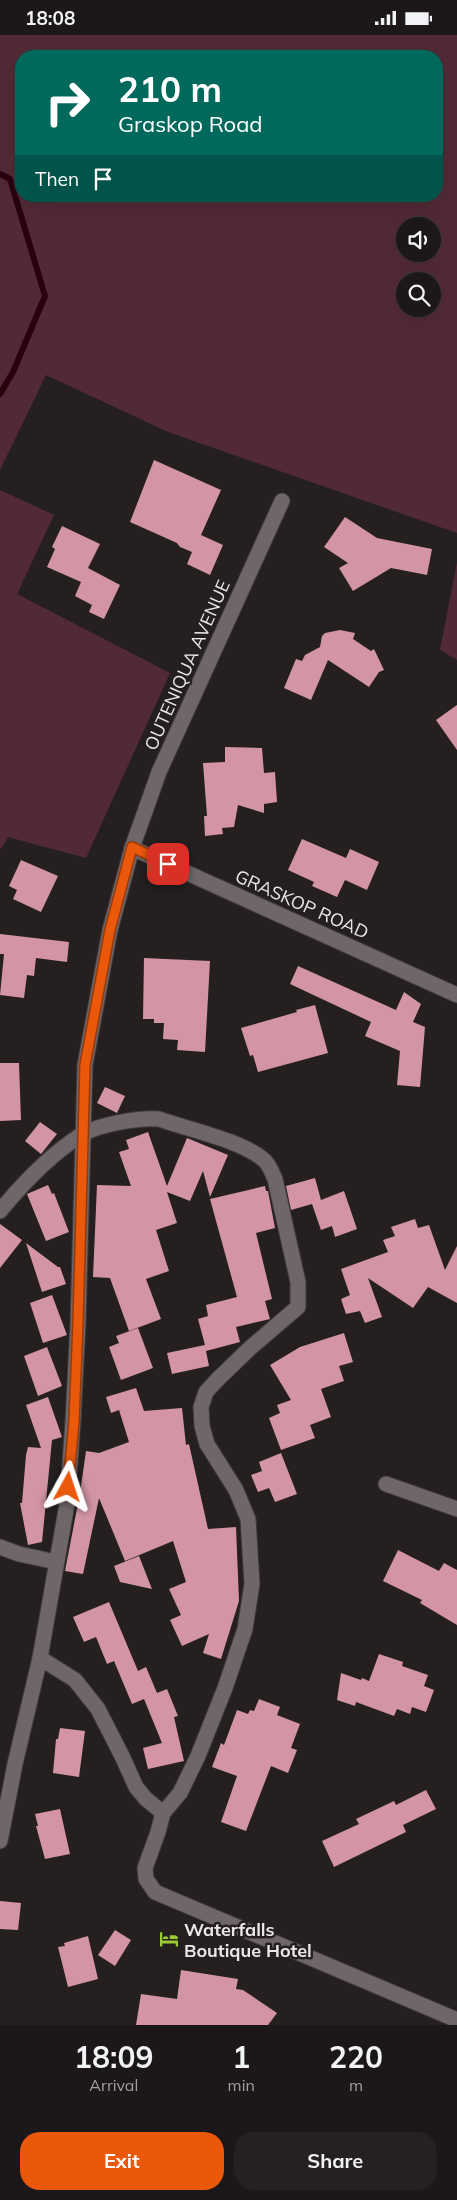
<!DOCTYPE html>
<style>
:root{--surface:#1c1718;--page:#252021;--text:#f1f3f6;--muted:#a09fa2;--line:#3a3637;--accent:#ea580c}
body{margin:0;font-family:Mulish,sans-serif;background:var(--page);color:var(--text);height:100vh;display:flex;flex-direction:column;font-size:19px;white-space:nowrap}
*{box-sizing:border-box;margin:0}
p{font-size:16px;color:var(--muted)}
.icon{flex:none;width:28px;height:28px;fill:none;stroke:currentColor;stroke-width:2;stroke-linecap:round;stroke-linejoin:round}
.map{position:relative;height:1990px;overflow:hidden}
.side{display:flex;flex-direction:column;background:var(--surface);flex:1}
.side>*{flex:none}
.hud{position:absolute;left:15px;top:15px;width:428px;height:152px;border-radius:20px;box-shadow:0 5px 20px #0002,0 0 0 1px var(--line);background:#00695c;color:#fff;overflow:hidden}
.fabs{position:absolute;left:396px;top:182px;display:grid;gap:10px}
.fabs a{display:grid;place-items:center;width:45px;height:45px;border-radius:50%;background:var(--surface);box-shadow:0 5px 20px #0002,0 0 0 1px var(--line);font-size:25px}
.pin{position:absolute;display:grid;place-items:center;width:42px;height:42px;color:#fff;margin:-21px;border-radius:10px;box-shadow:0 2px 8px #0006}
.me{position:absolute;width:55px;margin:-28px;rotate:5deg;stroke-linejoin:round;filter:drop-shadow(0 0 4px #0008)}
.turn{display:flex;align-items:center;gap:18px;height:105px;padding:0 20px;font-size:22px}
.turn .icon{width:65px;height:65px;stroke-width:2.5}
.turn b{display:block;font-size:35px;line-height:42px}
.then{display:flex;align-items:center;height:48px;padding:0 20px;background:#0003;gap:10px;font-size:19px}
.eta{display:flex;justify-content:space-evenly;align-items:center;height:85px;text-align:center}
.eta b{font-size:30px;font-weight:700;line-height:35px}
.action{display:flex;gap:10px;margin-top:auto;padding:10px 20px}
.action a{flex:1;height:58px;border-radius:20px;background:var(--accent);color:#fff;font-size:20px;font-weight:700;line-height:58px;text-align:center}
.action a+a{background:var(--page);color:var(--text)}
.status{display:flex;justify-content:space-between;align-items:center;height:35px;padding:0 25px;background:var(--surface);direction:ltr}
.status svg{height:14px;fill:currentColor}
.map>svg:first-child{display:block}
.green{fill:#522a36;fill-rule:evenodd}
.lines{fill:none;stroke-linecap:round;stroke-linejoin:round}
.stream{stroke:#28000e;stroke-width:6}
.building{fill:#d395a5}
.minor-casing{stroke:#3f3a3b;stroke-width:17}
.minor{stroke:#6e6668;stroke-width:15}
.route-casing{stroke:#983908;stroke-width:12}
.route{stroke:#ea580c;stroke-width:9}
.labels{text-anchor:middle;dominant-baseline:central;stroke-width:5;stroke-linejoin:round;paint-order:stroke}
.street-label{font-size:18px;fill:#ebe6e7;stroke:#251f20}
.poi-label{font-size:18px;font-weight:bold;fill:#ebe6e7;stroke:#251f20;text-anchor:start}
</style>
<div class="status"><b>18:08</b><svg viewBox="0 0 49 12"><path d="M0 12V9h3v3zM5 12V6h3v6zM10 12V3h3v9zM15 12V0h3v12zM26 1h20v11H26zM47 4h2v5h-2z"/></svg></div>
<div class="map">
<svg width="457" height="1990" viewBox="0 0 457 1990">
<rect width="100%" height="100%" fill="#251f20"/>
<!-- green -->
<g class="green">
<path d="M 0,0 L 457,0 L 457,498 L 168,397 L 46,340 L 0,435 ZM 21,21 L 436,21 L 436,161 L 21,161 ZM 405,191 L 432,191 L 432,219 L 405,219 ZM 405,246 L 432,246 L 432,274 L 405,274 Z"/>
<polygon points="0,455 54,480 17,559 170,638 86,823 8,802 0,815"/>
<polygon points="457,527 457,625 440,615"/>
</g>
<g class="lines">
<!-- stream -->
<polyline class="stream" points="0,139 10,144 45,261 13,337 0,359"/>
</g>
<!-- building -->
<g class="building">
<polygon points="154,425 221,455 201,500 223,510 210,540 187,529 192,517 180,512 177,508 130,487"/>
<polygon points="345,482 377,503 432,514 427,540 391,533 353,556 339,533 348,528 324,512"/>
<polygon points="62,491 100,509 88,533 120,550 104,584 89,577 92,570 75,561 81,547 47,532 55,514 52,512"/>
<polygon points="340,595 355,598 353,604 371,616 374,614 384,635 379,637 369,652 328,625 311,665 284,653 296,624 302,626 305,620 320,612 322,601 325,598"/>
<polygon points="457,670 457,715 436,685"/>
<polygon points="225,712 262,713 264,738 275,737 277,767 264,769 264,778 238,770 234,792 222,793 223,799 205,801 204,781 207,781 203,728 225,727"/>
<polygon points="302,804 346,823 350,814 379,827 367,855 345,845 337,862 312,851 314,847 288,835"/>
<polygon points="21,825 58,841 41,877 13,864 17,855 9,851"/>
<polygon points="0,899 69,907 67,927 36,923 34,941 27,940 24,963 0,960 4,919 0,919"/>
<polygon points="144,923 210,926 205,1017 177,1015 178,1005 163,1004 164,988 154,988 154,984 143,984"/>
<polygon points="298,931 396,975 404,957 421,969 413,987 425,992 420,1052 397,1050 400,1016 365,1001 371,987 290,949"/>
<polygon points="315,970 328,1018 258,1037 253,1020 250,1021 241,993 297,977 296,975"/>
<polygon points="0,1028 19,1028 21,1085 0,1086"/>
<polygon points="105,1052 125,1061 117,1078 97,1068"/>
<polygon points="40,1087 57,1099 41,1119 25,1106"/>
<polygon points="148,1097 167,1151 187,1103 228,1120 210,1162 203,1136 190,1166 167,1157 177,1188 156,1195 169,1236 146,1244 161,1284 129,1296 110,1243 93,1242 97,1150 131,1151 119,1117 129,1114 126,1105"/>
<polygon points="315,1143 321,1165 344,1156 357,1194 335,1202 332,1191 321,1195 312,1169 291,1175 286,1151"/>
<polygon points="48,1150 52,1159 54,1158 69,1197 46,1206 27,1159"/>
<polygon points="265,1151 266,1156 268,1156 275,1193 256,1198 272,1264 265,1266 270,1284 236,1292 240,1307 206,1316 205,1311 209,1331 172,1339 167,1318 205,1310 198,1284 208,1281 206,1270 237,1262 210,1164"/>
<polygon points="415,1184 418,1193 429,1190 445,1235 457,1211 457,1268 428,1252 413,1273 368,1243 382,1282 365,1288 360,1276 346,1279 341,1264 350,1260 341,1234 388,1217 383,1205 395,1201 391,1192"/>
<polygon points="0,1189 22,1205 0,1233"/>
<polygon points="26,1208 58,1232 60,1232 66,1249 42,1257"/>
<polygon points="52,1260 67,1300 43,1308 30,1268"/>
<polygon points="138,1293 153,1333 121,1345 109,1312 119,1308 116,1301"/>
<polygon points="344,1298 353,1327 339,1331 344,1346 321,1354 331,1382 310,1390 315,1403 281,1415 269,1383 280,1378 277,1370 291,1365 270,1330 300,1312"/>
<polygon points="47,1312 62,1351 38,1361 24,1321"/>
<polygon points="136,1353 144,1376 182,1373 186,1410 189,1409 208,1494 236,1492 239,1566 221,1624 203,1618 209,1599 182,1611 170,1585 181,1580 169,1554 186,1547 173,1506 125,1526 99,1463 83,1539 65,1536 80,1458 86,1416 99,1418 129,1407 119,1375 111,1378 106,1362"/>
<polygon points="48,1362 62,1402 52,1405 42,1507 28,1510 20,1468 22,1468 26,1420 28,1412 41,1413 26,1370"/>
<polygon points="281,1418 297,1459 275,1467 269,1453 258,1457 251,1440 262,1436 259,1427"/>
<polygon points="398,1515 439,1536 444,1528 457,1535 457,1590 420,1568 422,1565 383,1546"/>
<polygon points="139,1521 152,1554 120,1547 114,1531"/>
<polygon points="109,1567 138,1636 146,1632 157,1658 167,1654 178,1681 174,1682 184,1726 148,1734 143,1713 162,1708 144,1664 132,1669 114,1626 107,1629 96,1602 84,1607 73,1582"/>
<polygon points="379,1619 403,1627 402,1631 428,1640 424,1651 434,1655 426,1677 412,1672 410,1679 397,1674 394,1681 356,1667 355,1671 337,1665 341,1638 361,1645 362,1643 369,1646"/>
<polygon points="259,1664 280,1672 277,1680 300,1689 291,1713 297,1715 288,1738 271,1731 246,1796 221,1787 237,1741 212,1732 221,1708 224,1710 237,1675 248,1679 250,1675 254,1676"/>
<polygon points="60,1693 85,1696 79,1742 53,1738 56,1704 58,1704"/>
<polygon points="426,1755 436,1774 403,1790 406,1797 334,1832 322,1806 359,1789 356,1784 394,1766 396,1770"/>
<polygon points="60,1774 70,1819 45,1824 36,1791 38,1791 35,1779"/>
<polygon points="0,1866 21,1868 18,1895 0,1894"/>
<polygon points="115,1895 131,1905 115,1931 98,1920"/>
<polygon points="88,1901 98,1944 68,1952 58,1912 65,1911 64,1908"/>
<polygon points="181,1935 238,1944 236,1954 243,1955 277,1978 268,1990 136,1990 141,1959 177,1964"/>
</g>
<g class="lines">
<!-- minor casing -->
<g class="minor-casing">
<g id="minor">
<polyline points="132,813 457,960"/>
<path d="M 0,1176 C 23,1148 50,1120 81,1100 C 97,1090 139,1082 159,1084 C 187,1094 244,1106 265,1126 C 270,1131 272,1138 275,1144 L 298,1247 L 298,1272 L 249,1314 L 217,1345 L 206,1357 L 201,1372 L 202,1391 L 207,1409 L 236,1455 L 248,1484 L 252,1549 L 245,1594 L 225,1653 L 198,1721 L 180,1758 L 163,1778 L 158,1797 L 145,1833 L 146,1844 L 155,1857 L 457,1985"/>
<polyline points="386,1449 457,1474"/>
<polyline points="0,1512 19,1519 56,1527"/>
<polyline points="40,1623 75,1645 98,1674 123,1723 136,1752 146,1764 163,1778"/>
<polyline points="0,1806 15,1729 40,1623 67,1469 73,1386 78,1288 85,1030 110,895 132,813 159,737 282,466"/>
</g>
</g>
<!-- minor -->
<use href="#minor" class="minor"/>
</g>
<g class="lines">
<!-- route casing -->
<g class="route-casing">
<polyline id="route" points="68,1452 74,1386 78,1288 85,1030 110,895 132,812 168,829"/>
</g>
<!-- route -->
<use href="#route" class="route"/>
</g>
<!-- icons -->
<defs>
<g id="hotel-bare" transform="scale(1.5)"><path d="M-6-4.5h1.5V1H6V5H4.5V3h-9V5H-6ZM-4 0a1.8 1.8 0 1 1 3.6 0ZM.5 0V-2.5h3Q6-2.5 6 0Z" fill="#9bcb33" stroke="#251f20" stroke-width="2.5" paint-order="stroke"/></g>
</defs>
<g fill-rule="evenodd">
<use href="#hotel-bare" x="169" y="1904"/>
</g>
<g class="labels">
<!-- street labels -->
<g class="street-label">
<text transform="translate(187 630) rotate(-66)">OUTENIQUA AVENUE</text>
<text transform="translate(302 869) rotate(24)">GRASKOP ROAD</text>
</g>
<!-- poi labels -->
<g class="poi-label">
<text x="184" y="1894">Waterfalls<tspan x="184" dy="21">Boutique Hotel</tspan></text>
</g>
</g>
</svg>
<div class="fabs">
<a><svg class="icon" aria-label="sound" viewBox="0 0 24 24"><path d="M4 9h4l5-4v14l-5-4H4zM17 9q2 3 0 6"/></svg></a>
<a><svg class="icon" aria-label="search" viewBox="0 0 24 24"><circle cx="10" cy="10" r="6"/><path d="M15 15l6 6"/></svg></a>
</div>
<div class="pin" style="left:168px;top:829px;background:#d93025"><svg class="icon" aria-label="arrive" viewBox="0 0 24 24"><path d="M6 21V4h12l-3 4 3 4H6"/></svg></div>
<svg class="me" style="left:68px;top:1452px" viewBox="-20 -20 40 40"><path d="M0-17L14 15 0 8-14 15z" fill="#ea580c" stroke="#fff" stroke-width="4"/></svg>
<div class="hud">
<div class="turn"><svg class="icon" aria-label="right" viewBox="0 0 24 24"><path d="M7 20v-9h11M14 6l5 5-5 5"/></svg><div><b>210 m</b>Graskop Road</div></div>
<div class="then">Then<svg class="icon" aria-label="arrive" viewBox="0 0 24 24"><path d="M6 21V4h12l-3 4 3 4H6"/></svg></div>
</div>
</div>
<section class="side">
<div class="eta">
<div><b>18:09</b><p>Arrival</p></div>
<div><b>1</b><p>min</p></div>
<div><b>220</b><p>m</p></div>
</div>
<div class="action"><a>Exit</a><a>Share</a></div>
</section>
